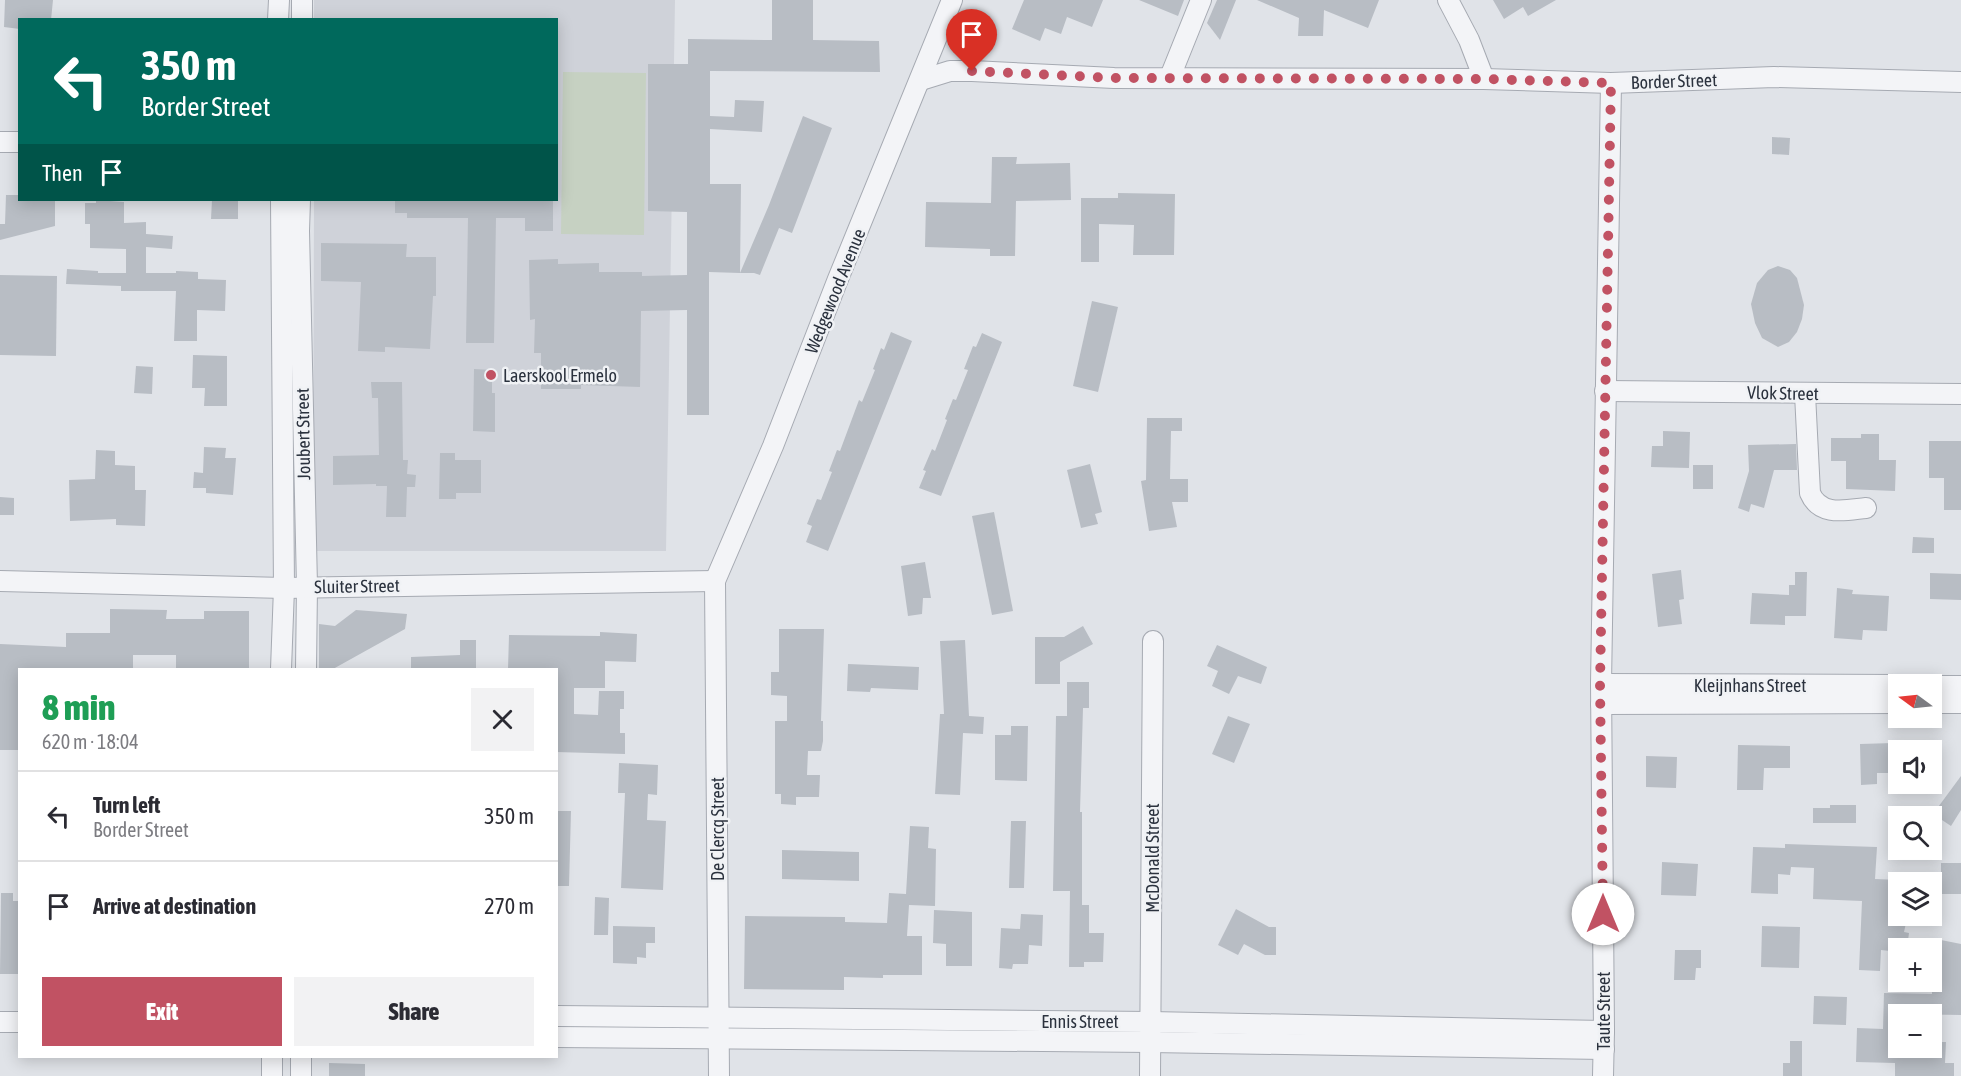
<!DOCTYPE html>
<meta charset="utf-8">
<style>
:root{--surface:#fff;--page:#f2f2f3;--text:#2b2b33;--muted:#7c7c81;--line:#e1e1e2;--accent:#c15263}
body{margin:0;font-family:"Asap Condensed",sans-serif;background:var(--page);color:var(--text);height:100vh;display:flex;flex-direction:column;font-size:22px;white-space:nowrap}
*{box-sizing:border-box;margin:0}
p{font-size:20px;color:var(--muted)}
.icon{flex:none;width:33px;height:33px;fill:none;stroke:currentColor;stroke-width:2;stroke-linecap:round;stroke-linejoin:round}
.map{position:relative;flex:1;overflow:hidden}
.panel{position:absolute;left:18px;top:668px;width:540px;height:390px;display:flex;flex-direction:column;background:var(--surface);border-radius:0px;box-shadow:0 3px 15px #0003}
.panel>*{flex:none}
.guide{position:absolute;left:18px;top:18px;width:540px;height:183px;border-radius:0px;box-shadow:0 3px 15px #0003;background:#00695c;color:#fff;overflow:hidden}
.needle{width:39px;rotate:285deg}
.controls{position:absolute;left:1888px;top:674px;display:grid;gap:12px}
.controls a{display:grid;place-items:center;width:54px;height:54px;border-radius:0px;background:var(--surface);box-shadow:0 3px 15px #0003;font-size:30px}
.pin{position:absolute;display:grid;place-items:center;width:51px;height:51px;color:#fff;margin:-62px -26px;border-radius:50% 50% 50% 0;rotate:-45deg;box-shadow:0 0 6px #0007}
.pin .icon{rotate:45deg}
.me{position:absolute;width:66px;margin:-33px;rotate:0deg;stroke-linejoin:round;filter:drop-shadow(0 0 4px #0008)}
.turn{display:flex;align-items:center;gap:21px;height:126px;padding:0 24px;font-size:27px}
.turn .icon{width:78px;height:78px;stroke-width:2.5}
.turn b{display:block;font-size:42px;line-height:51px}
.then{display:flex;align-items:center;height:57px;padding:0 24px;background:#0003;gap:12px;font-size:22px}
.round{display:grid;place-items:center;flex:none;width:63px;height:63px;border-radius:0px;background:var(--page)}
.overview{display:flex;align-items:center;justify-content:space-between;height:102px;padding:0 24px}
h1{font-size:36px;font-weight:800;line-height:45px;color:#1e9e55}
.primary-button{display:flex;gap:12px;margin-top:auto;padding:12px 24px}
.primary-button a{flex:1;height:69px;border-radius:0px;background:var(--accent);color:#fff;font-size:24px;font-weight:800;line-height:69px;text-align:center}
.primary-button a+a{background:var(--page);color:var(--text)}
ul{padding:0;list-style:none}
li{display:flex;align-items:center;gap:18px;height:90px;padding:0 24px;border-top:2px solid var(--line)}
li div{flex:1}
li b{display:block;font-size:22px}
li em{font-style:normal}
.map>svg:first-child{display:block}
.built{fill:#cfd2d9}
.green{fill:#c6d1c2}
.building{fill:#b8bdc4}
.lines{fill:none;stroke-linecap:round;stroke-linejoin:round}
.minor-casing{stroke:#a6aab2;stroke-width:22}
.minor{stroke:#f3f4f7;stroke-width:20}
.route{stroke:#c15263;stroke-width:10;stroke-dasharray:0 18}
.poi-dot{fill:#c15263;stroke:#f0f2f5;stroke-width:2}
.labels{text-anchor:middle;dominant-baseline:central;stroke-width:5;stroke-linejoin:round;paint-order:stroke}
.street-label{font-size:18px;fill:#2b323e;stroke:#f0f2f5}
.poi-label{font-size:18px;fill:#2b323e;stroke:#f0f2f5;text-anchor:start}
</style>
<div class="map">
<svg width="1961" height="1076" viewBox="0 0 1961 1076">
<rect width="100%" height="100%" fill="#e0e3e8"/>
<!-- built -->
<polygon class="built" points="314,0 675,0 666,551 313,551 314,200 556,200 556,20 314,19"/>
<!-- green -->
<polygon class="green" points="563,72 646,73 644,235 561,234"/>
<!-- building -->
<g class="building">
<polygon points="5,0 53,0 51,20 20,20 20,29 4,27"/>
<polygon points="772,0 813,0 813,40 879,41 880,72 710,71 710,116 734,117 735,100 764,101 762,132 710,129 710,184 741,184 740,273 709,272 709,415 687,415 687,310 641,311 640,387 581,385 581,389 541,389 541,353 534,353 535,319 530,320 529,260 558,259 558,264 599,263 599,272 642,272 642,276 687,275 687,212 648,211 648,64 688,64 688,39 772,40"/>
<polygon points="1024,0 1103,0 1092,27 1067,17 1061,34 1045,28 1040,41 1012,29"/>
<polygon points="1139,0 1184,0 1178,16"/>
<polygon points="1217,0 1236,0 1220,40 1207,23"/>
<polygon points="1257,0 1379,0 1368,28 1324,10 1323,36 1298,36 1299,18"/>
<polygon points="1493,0 1556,0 1528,16 1523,7 1504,19"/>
<polygon points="803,116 832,128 792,233 779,228 760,275 754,273 740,273 769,205"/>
<polygon points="1772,137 1790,138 1789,155 1772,154"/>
<polygon points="992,157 1017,157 1016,164 1070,163 1071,200 1016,201 1015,256 990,256 990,249 925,247 926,202 991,203"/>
<polygon points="1118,193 1175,194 1174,255 1133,255 1134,225 1099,224 1099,262 1081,262 1081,198 1118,198"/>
<polygon points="6,195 20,195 20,200 55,200 55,226 0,240 0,224 5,224"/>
<polygon points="96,200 124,202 124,223 146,222 146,234 173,236 172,249 146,247 146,273 176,273 176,271 198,272 198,279 226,280 225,311 197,310 197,341 174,341 176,291 121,291 121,286 66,284 67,269 98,271 98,273 126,273 126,249 90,248 90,224 85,224 85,203 96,203"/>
<polygon points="212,200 238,200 238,219 211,219"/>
<polygon points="395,200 553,200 553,231 525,231 525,218 496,218 494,343 466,343 468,218 407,218 407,213 395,213"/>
<polygon points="321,243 407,244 406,257 436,257 436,296 433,296 430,349 385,347 385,352 358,351 361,282 321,281"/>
<polygon points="1778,266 1790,270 1797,278 1804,305 1802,319 1797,332 1789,342 1778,347 1762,338 1755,323 1751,304 1757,283 1768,270"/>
<polygon points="0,275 57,276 56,356 0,355"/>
<polygon points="1092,301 1118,307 1098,392 1073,386"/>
<polygon points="891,332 912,341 828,551 806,542 812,526 807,524 817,499 821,500 832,472 829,471 837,450 840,451 859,400 862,402 875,370 873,369 881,348 884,350"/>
<polygon points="982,333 1002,342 941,496 919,488 926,471 923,470 932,449 935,451 947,420 945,419 953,399 956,400 968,370 964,369 973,346 976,347"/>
<polygon points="193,355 227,356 227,406 204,406 205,388 192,388"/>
<polygon points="136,366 153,367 152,394 134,393"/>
<polygon points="474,369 492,370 492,393 495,393 495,432 473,431"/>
<polygon points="371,382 402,382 403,460 408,460 407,474 416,475 415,487 407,487 406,517 386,517 387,486 376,486 376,484 333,485 333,456 379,455 378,398 372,398"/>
<polygon points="1147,418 1182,418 1182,431 1171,431 1170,479 1188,479 1188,502 1172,502 1177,527 1149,531 1141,481 1146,480"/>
<polygon points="1663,431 1690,432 1689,468 1651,467 1652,446 1663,446"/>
<polygon points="1861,434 1879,434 1879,460 1896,460 1895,491 1846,489 1846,461 1831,461 1831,438 1861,438"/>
<polygon points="1929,441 1961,441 1961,510 1944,510 1944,478 1929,478"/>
<polygon points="1796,444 1797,470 1774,470 1764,508 1751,504 1749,512 1738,508 1749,471 1748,445"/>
<polygon points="204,447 226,448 225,458 236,458 233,495 206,493 206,488 193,488 194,472 203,473"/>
<polygon points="96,450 115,451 115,465 135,466 135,490 146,490 145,526 116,525 116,519 70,521 69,480 95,479"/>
<polygon points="440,453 455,453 455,460 481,460 481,493 456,493 456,499 439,499"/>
<polygon points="1090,464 1102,512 1095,514 1098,524 1081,528 1067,470"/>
<rect x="1693" y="465" width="20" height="24"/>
<polygon points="0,497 14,498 14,515 0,515"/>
<polygon points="994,512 1013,611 992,615 972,516"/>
<polygon points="1913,537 1934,538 1934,553 1912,553"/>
<polygon points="925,562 931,598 923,598 922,614 908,616 901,566"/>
<polygon points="1681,570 1684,599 1679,600 1682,624 1658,627 1652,574"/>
<polygon points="1795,572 1807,572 1806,616 1785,616 1785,625 1750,624 1752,593 1789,595 1789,585 1795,585"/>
<polygon points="1930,573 1961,574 1961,600 1930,599"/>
<polygon points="1837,588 1853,590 1852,594 1889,596 1887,631 1863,630 1862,640 1834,638"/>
<polygon points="110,609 167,610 166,619 204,619 204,611 249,611 249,669 176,669 176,655 133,655 133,669 20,669 20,750 0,750 0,644 66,647 66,633 110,633"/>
<polygon points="356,610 407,614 405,629 333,669 319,669 319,624 335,626"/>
<polygon points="1083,626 1093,644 1060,662 1060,684 1035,684 1035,637 1064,637"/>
<polygon points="779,629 824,629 821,721 823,721 823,741 821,751 808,751 807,775 820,775 819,797 796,797 796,805 781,804 781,794 775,794 775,721 787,721 787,696 771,695 771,672 779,672"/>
<polygon points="600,632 637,634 636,662 605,661 605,688 574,688 574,714 598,715 599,691 624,691 624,709 620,709 620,733 625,733 625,754 556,752 556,669 508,669 509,635 600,636"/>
<polygon points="460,640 476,640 476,669 411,669 411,657 460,655"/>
<polygon points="965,640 969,716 984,717 983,734 963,733 960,795 935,794 940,714 944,714 940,641"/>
<polygon points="1217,645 1267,667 1261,684 1238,676 1229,694 1212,686 1218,671 1207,666"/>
<polygon points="848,664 919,667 918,690 871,688 870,692 847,691"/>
<polygon points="1067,682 1089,682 1089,708 1083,708 1080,812 1082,812 1082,905 1089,905 1089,933 1104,933 1103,962 1084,962 1084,967 1069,967 1070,891 1053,891 1056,716 1067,716"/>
<polygon points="1228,716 1250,724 1234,763 1212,754"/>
<polygon points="1011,726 1028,726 1027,781 995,780 995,735 1011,735"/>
<polygon points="1893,743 1893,773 1877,773 1877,784 1861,785 1860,744"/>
<polygon points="1738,745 1790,746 1790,768 1764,768 1763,790 1737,790"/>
<polygon points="1646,756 1677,757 1676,788 1646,787"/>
<polygon points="619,763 658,765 657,795 648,794 647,820 666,821 663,890 621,888 625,793 618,793"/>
<polygon points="1961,776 1961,810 1951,826 1933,814"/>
<polygon points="1830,805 1856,805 1856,823 1813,823 1813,808 1830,808"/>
<polygon points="556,811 571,811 569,886 556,886"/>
<polygon points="1011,821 1026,821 1024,888 1009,888"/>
<polygon points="910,826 929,827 928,848 936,849 935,906 909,905 907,936 922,936 922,975 883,975 883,978 844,977 844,990 744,989 745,916 845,917 845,922 887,923 889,893 906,894"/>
<polygon points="1785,844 1877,847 1875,879 1899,880 1899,922 1906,923 1904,932 1909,933 1907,948 1899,948 1899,952 1881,950 1880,971 1859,970 1862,901 1813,899 1814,868 1791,867 1790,875 1778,874 1778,894 1751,893 1753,847 1785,848"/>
<polygon points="782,850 859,852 859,881 782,879"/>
<polygon points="1662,862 1698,864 1696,896 1661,895"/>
<rect x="1941" y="863" width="20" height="31"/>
<polygon points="1,893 13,893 13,901 20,901 20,974 0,974"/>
<polygon points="595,897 609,898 608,935 594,935"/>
<polygon points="1236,909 1269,927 1276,927 1276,955 1265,955 1244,944 1238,955 1218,945"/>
<polygon points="934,910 972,912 972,966 946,966 946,944 933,943"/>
<polygon points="1021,914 1043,915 1042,946 1029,945 1028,964 1013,964 1012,969 999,968 1001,928 1020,929"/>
<polygon points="613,926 655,927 655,943 646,943 646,958 637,957 637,964 613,963"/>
<polygon points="1762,926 1800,927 1799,968 1761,967"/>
<polygon points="1936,939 1961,944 1961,1015 1899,1014 1899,1047 1932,1047 1932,1042 1946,1042 1945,1063 1954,1063 1954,1076 1895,1076 1895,1063 1856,1062 1857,1028 1883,1029 1884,993 1932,994 1932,943 1935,943"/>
<polygon points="1675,950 1701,950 1701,968 1696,968 1695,980 1674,980"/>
<polygon points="1814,996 1847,997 1846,1025 1813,1024"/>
<polygon points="1790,1041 1802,1041 1802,1076 1783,1076 1783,1063 1790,1063"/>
<polygon points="329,1063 365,1064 365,1076 329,1076"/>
</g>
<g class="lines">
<!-- minor casing -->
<g class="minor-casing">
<g id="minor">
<polyline points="302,0 302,20"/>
<polyline points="1448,0 1469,40 1484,79"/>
<polyline points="278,20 279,0"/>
<polyline points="1170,77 1201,0"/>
<polyline points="921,80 950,71 972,71 1114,78 1484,79 1611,83 1774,77 1961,82"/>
<polyline points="0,142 20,142"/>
<polyline points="300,200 299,231 307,586 306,669"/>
<polyline points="1605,391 1961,394"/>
<path d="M 1805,394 L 1810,493 C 1820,517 1846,510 1866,508"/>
<polyline points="0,581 284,588 715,581"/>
<polyline points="281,669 284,588 281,200"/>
<polyline points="1601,684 1899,685"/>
<polyline points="1932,686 1961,686"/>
<polyline points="1932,703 1961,703"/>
<polyline points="1601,704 1899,703"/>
<polyline points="556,1016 1151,1022 1604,1031"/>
<polyline points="0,1022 20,1022"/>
<polyline points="556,1037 1150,1042 1604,1049"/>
<polyline points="272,1076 272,1056"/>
<polyline points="301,1076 301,1056"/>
<polyline points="719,1076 715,581 773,446 838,279 952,0"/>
<polyline points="1150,1076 1153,641"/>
<polyline points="1603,1076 1604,1031 1601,684 1611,83"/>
</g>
</g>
<!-- minor -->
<use href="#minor" class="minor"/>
</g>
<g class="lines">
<!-- route -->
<polyline class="route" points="972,71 1114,78 1484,79 1611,83 1600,684 1603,914"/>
</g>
<!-- markers -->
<circle class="poi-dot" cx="491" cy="375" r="6"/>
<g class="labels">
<!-- street labels -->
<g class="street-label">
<text transform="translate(1674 81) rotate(-2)">Border Street</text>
<text transform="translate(835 291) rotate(-68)">Wedgewood Avenue</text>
<text transform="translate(1783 393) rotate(1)">Vlok Street</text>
<text transform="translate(303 434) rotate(-91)">Joubert Street</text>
<text transform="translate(357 586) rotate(-1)">Sluiter Street</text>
<text x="1750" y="685">Kleijnhans Street</text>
<text transform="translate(717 829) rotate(-90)">De Clercq Street</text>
<text transform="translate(1152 858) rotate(-90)">McDonald Street</text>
<text transform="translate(1603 1011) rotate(-90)">Taute Street</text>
<text x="1080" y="1021">Ennis Street</text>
</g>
<!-- poi labels -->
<g class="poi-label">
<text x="503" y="375">Laerskool Ermelo</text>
</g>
</g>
</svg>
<div class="controls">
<a><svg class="needle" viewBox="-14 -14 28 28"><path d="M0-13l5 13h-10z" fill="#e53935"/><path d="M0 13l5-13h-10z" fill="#7c7c81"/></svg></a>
<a><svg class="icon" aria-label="sound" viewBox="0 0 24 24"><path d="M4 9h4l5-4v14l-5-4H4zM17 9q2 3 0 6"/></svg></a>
<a><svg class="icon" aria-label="search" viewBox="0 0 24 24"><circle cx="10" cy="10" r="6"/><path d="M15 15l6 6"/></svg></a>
<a><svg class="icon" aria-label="layers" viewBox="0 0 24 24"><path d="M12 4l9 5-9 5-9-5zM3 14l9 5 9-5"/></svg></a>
<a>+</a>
<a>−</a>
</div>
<div class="pin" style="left:972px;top:71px;background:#d93025"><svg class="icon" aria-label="arrive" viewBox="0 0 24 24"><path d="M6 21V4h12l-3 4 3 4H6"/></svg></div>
<svg class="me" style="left:1603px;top:914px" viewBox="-20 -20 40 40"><circle r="19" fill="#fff"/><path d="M0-13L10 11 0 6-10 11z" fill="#c15263"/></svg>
<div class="guide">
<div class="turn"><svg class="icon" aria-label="left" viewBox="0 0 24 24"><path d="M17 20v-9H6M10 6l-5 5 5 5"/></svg><div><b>350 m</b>Border Street</div></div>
<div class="then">Then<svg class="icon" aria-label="arrive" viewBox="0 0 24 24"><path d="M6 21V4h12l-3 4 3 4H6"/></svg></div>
</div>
<section class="panel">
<div class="overview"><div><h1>8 min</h1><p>620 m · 18:04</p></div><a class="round"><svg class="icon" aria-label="close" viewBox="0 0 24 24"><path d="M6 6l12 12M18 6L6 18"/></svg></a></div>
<ul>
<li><svg class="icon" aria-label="left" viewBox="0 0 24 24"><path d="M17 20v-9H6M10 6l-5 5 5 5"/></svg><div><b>Turn left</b><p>Border Street</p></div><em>350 m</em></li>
<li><svg class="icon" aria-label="arrive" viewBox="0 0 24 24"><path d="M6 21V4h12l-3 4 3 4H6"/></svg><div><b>Arrive at destination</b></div><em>270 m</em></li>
</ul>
<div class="primary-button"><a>Exit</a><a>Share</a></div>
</section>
</div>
